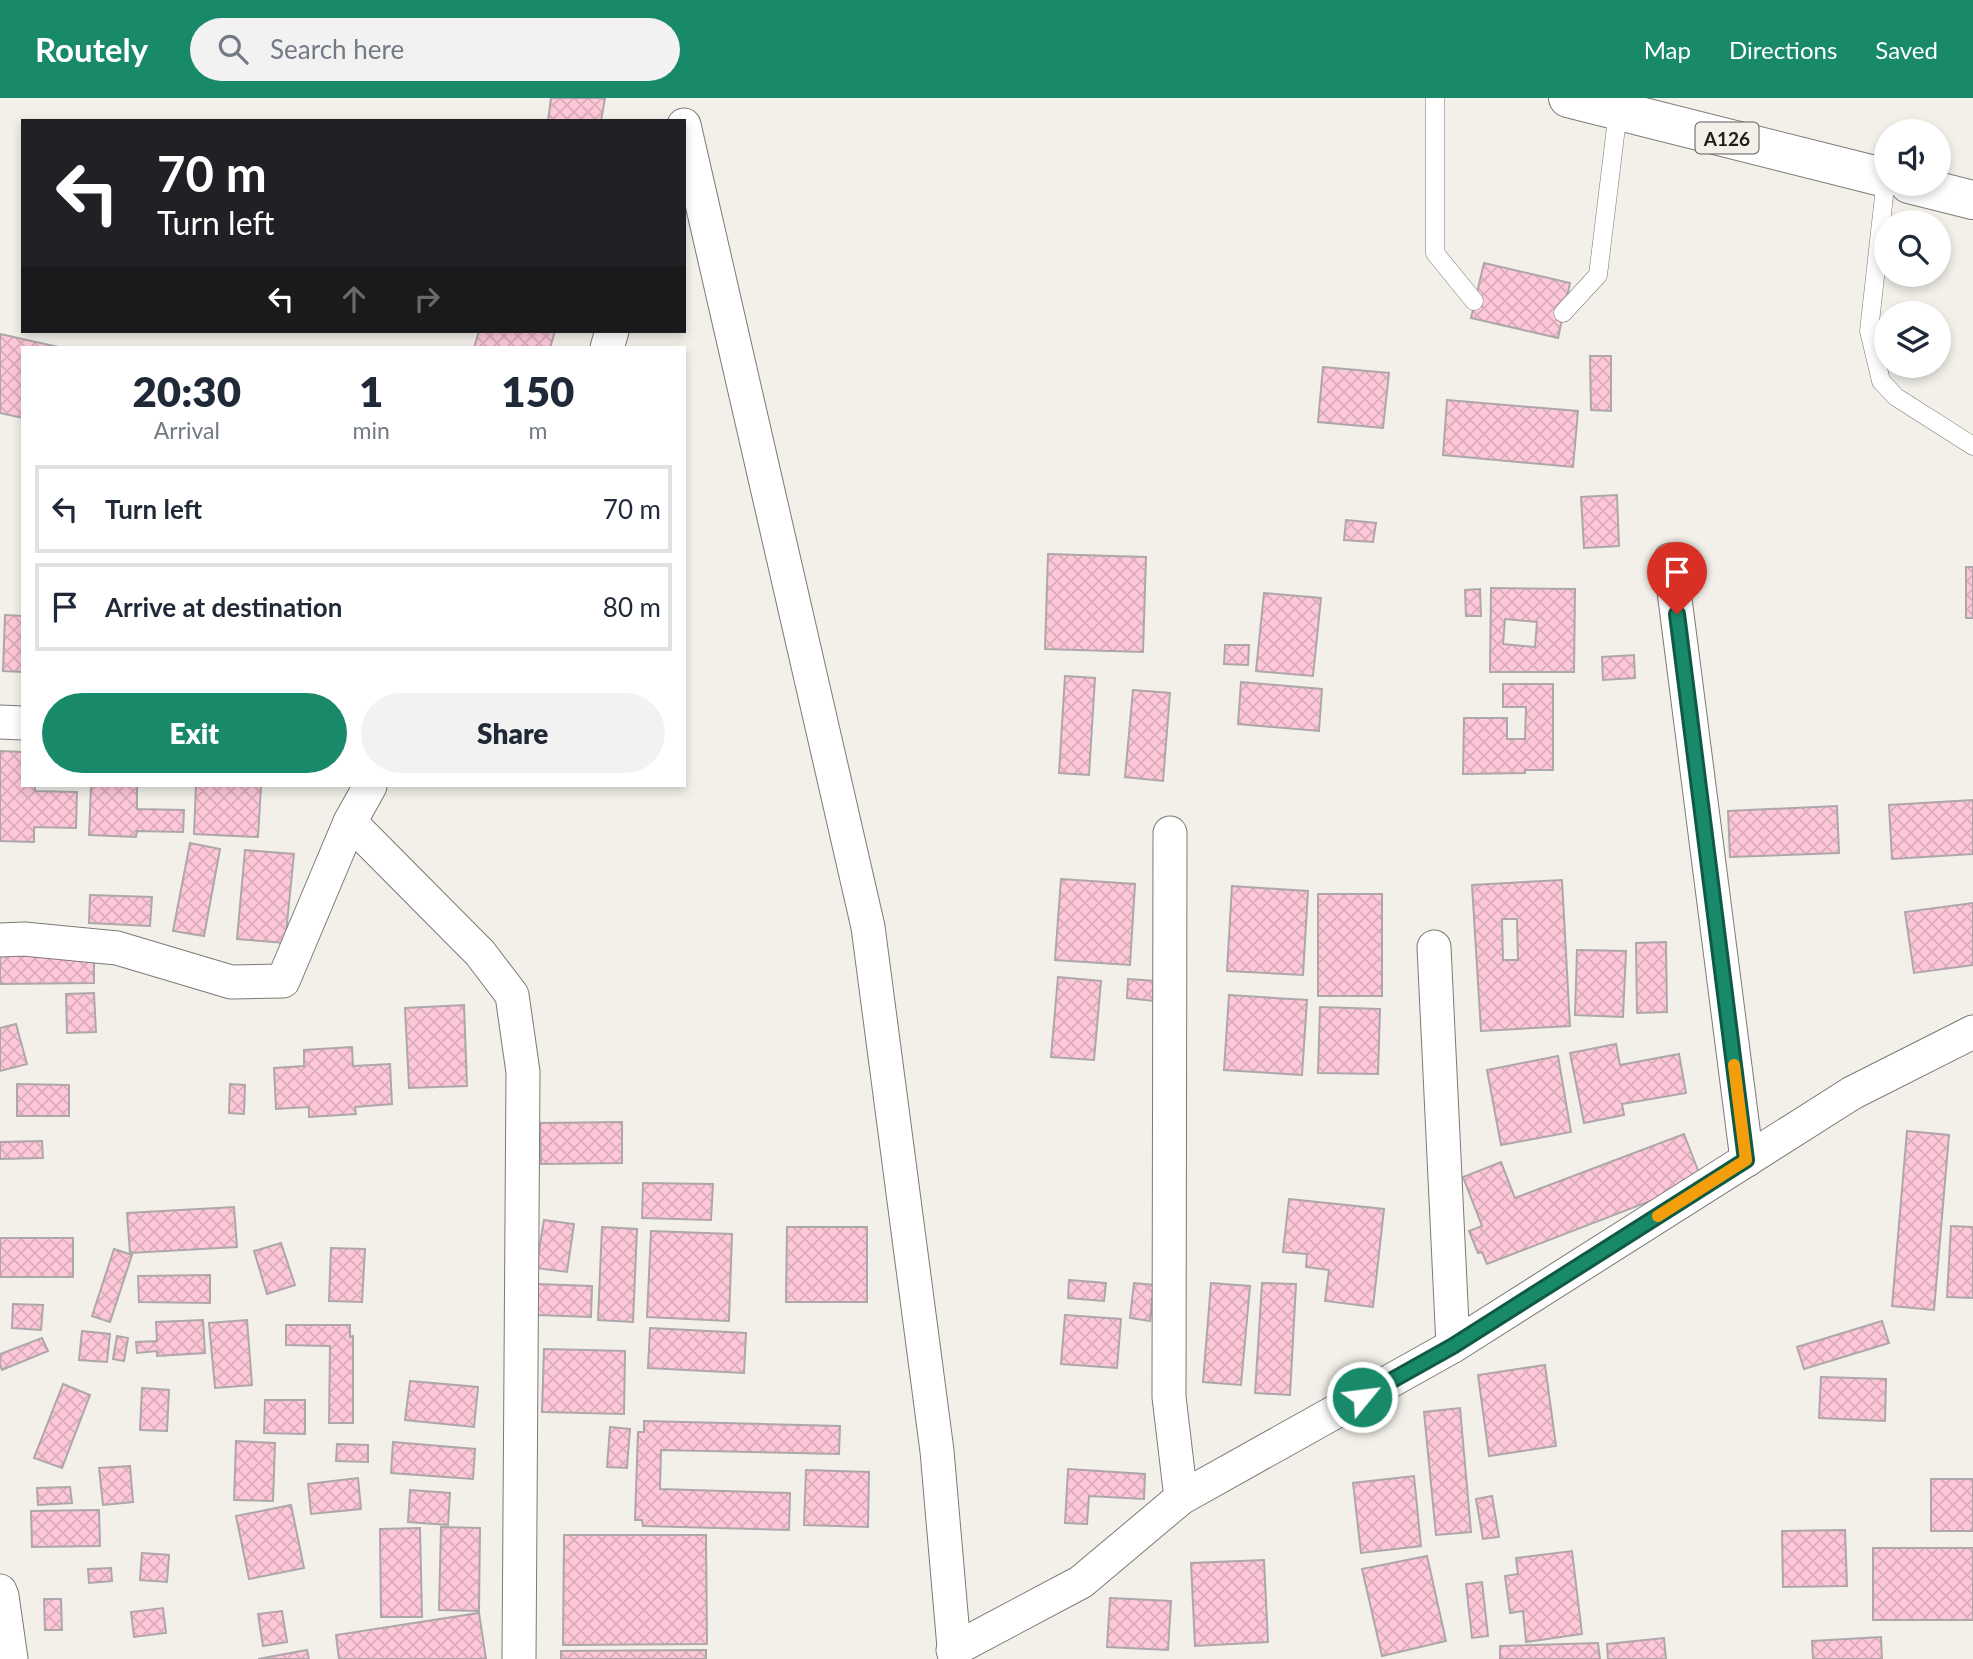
<!DOCTYPE html>
<style>
:root{--surface:#fff;--page:#f2f2f3;--text:#1f2937;--muted:#747a83;--line:#e0e1e3;--accent:#188a6a}
body{margin:0;font-family:Lato,sans-serif;background:var(--page);color:var(--text);height:100vh;display:flex;flex-direction:column;font-size:26px;white-space:nowrap}
*{box-sizing:border-box;margin:0}
p{font-size:23px;color:var(--muted)}
.icon{flex:none;width:38px;height:38px;fill:none;stroke:currentColor;stroke-width:2;stroke-linecap:round;stroke-linejoin:round}
.map{position:relative;flex:1;overflow:hidden}
.details{position:absolute;left:21px;top:248px;width:665px;height:441px;display:flex;flex-direction:column;background:var(--surface);border-radius:0px;box-shadow:0 4px 10px #0003}
.details>*{flex:none}
.guide{position:absolute;left:21px;top:21px;width:665px;height:214px;border-radius:0px;box-shadow:0 4px 10px #0003;background:#202124;color:#fff;overflow:hidden}
.tools{position:absolute;left:1874px;top:21px;display:grid;gap:14px}
.tools a{display:grid;place-items:center;width:77px;height:77px;border-radius:50%;background:var(--surface);box-shadow:0 4px 10px #0003;font-size:35px}
.pin{position:absolute;display:grid;place-items:center;width:60px;height:60px;color:#fff;margin:-72px -30px;border-radius:50% 50% 50% 0;rotate:-45deg;box-shadow:0 0 7px #0007}
.pin .icon{rotate:45deg}
.me{position:absolute;width:77px;margin:-38px;rotate:61deg;stroke-linejoin:round;filter:drop-shadow(0 0 5px #0008)}
.turn{display:flex;align-items:center;gap:24px;height:147px;padding:0 21px;font-size:32px}
.turn .icon{width:91px;height:91px;stroke-width:2.5}
.turn b{display:block;font-size:49px;line-height:60px}
.lanes{display:flex;align-items:center;height:66px;padding:0 21px;background:#0003;justify-content:center;gap:35px;direction:ltr}
.lanes .off{opacity:.35}
.eta{display:flex;justify-content:space-evenly;align-items:center;height:119px;text-align:center}
.eta b{font-size:42px;font-weight:800;line-height:49px}
.action{display:flex;gap:14px;margin-top:auto;padding:14px 21px}
.action a{flex:1;height:80px;border-radius:42px;background:var(--accent);color:#fff;font-size:28px;font-weight:800;line-height:80px;text-align:center}
.action a+a{background:var(--page);color:var(--text)}
ul{padding:0;list-style:none}
li{display:flex;align-items:center;gap:21px;height:88px;margin:0 14px 10px;padding:0 7px;border:4px solid var(--line);border-radius:0px}
li div{flex:1}
li b{display:block;font-size:26px}
li em{font-style:normal}
header{display:flex;align-items:center;gap:42px;box-sizing:border-box;height:98px;padding:0 35px;background:var(--accent);color:#fff}
header strong{font-size:33px}
nav{display:flex;gap:38px;margin-inline-start:auto;font-size:24px}
.search{width:490px;height:63px;background:var(--page);display:flex;align-items:center;gap:18px;box-sizing:border-box;padding:0 24px;border-radius:38px;color:var(--muted);font-size:26px}
.map>svg:first-child{display:block}
.building{fill:url(#building-cross-hatch);stroke:#aea7a9;stroke-width:2;fill-rule:evenodd}
.lines{fill:none;stroke-linecap:round;stroke-linejoin:round}
.lane-casing{stroke:#7c7a75;stroke-width:19}
.street-casing{stroke:#7c7a75;stroke-width:35}
.highway-casing{stroke:#7c7a75;stroke-width:40}
.lane{stroke:#fff;stroke-width:18}
.street{stroke:#fff;stroke-width:33}
.highway{stroke:#fff;stroke-width:38}
.route-casing{stroke:#105a45;stroke-width:18}
.route{stroke:#188a6a;stroke-width:12}
.slow{stroke:#f59e0b;stroke-width:12}
.labels{text-anchor:middle;dominant-baseline:central;stroke-width:6;stroke-linejoin:round;paint-order:stroke}
.shield{fill:#f2f0e9;stroke:#5e5c58;stroke-width:2}
.shield-label{font-size:19px;font-weight:bold;fill:#1e1d1a}
</style>
<header>
<strong>Routely</strong>
<div class="search"><svg class="icon" aria-label="search" viewBox="0 0 24 24"><circle cx="10" cy="10" r="6"/><path d="M15 15l6 6"/></svg>Search here</div>
<nav><a>Map</a><a>Directions</a><a>Saved</a></nav>
</header>
<div class="map">
<svg width="1973" height="1561" viewBox="0 0 1973 1561">
<defs>
<pattern id="building-cross-hatch" width="8" height="8" patternUnits="userSpaceOnUse" patternTransform="scale(1.75)"><rect width="8" height="8" fill="#ffc8d9"/><path d="M0 0l8 8M0 8l8-8" fill="none" stroke="#daabba"/></pattern>
</defs>
<rect width="100%" height="100%" fill="#f2f0e9"/>
<!-- building -->
<g class="building">
<polygon points="551,0 605,0 601,23 548,23"/>
<polygon points="1484,165 1570,185 1558,240 1471,220"/>
<polygon points="479,233 555,233 550,250 474,250"/>
<polygon points="0,236 63,250 23,250 23,320 0,315"/>
<polygon points="1590,258 1611,258 1611,313 1591,312"/>
<polygon points="1323,269 1389,275 1383,330 1318,324"/>
<polygon points="1447,302 1578,313 1573,369 1443,357"/>
<polygon points="1617,397 1619,448 1584,450 1581,399"/>
<polygon points="1346,422 1376,425 1373,444 1344,442"/>
<polygon points="1048,456 1146,459 1143,554 1045,551"/>
<rect x="1966" y="469" width="7" height="51"/>
<path d="M 1491,490 L 1575,491 L 1574,574 L 1490,574 ZM 1505,521 L 1537,524 L 1535,549 L 1503,546 Z"/>
<polygon points="1480,491 1481,518 1466,518 1465,492"/>
<polygon points="1264,495 1321,500 1313,578 1256,573"/>
<polygon points="5,517 23,518 23,574 3,573"/>
<polygon points="1225,547 1249,547 1248,567 1224,566"/>
<polygon points="1634,557 1635,580 1603,582 1602,559"/>
<polygon points="1065,578 1095,580 1089,677 1059,675"/>
<polygon points="1241,584 1322,591 1319,633 1238,626"/>
<polygon points="1503,586 1553,586 1553,672 1525,672 1525,675 1463,676 1464,620 1507,620 1507,641 1525,641 1526,609 1503,609"/>
<polygon points="1133,592 1170,595 1163,683 1125,679"/>
<polygon points="0,653 23,654 23,688 35,688 35,693 77,694 76,730 34,729 34,744 0,743"/>
<polygon points="91,688 137,688 137,711 184,712 183,734 137,733 136,739 89,737"/>
<polygon points="196,688 261,688 258,739 194,736"/>
<polygon points="1973,702 1973,756 1892,761 1889,707"/>
<polygon points="1837,708 1839,755 1730,759 1728,713"/>
<polygon points="190,745 220,751 204,838 173,833"/>
<polygon points="245,752 294,756 285,845 237,841"/>
<polygon points="1061,781 1135,786 1130,867 1055,862"/>
<path d="M 1562,782 L 1570,928 L 1481,933 L 1472,787 ZM 1502,821 L 1517,821 L 1518,862 L 1503,862 Z"/>
<polygon points="1232,788 1308,793 1303,877 1227,873"/>
<rect x="1318" y="796" width="64" height="102"/>
<polygon points="90,797 152,799 150,828 89,825"/>
<polygon points="1973,805 1973,867 1914,875 1905,814"/>
<polygon points="1666,844 1667,914 1637,915 1636,845"/>
<polygon points="1577,852 1626,853 1623,919 1575,917"/>
<polygon points="94,854 94,885 0,886 0,856"/>
<polygon points="1058,879 1101,883 1094,962 1051,959"/>
<polygon points="1128,881 1156,883 1154,903 1127,900"/>
<polygon points="94,895 96,934 67,935 66,896"/>
<polygon points="1229,897 1307,902 1302,977 1224,972"/>
<polygon points="464,907 467,988 409,990 405,910"/>
<polygon points="1320,909 1380,911 1378,976 1318,975"/>
<polygon points="16,926 27,966 0,973 0,930"/>
<polygon points="1616,946 1620,967 1679,956 1686,995 1622,1006 1624,1017 1584,1025 1570,955"/>
<polygon points="352,949 353,968 390,966 392,1006 355,1009 356,1016 309,1019 309,1009 276,1011 274,970 304,968 304,952"/>
<polygon points="1558,958 1571,1034 1501,1047 1487,972"/>
<polygon points="17,986 69,987 69,1018 17,1018"/>
<polygon points="230,986 245,987 244,1016 229,1015"/>
<polygon points="622,1024 622,1065 541,1066 540,1025"/>
<polygon points="1907,1033 1949,1037 1934,1212 1892,1208"/>
<polygon points="1684,1036 1702,1083 1487,1166 1482,1154 1478,1155 1469,1133 1482,1128 1463,1079 1501,1064 1515,1100"/>
<polygon points="42,1043 43,1060 0,1061 0,1044"/>
<polygon points="643,1085 713,1086 711,1122 642,1120"/>
<polygon points="1289,1101 1384,1111 1373,1209 1325,1203 1329,1172 1306,1169 1307,1156 1283,1154"/>
<polygon points="234,1109 237,1149 130,1155 127,1115"/>
<polygon points="544,1122 574,1126 567,1174 536,1170"/>
<polygon points="1951,1128 1973,1129 1973,1200 1947,1199"/>
<polygon points="602,1129 637,1131 633,1224 598,1222"/>
<polygon points="787,1129 867,1129 867,1204 786,1204"/>
<polygon points="651,1133 732,1136 729,1223 647,1219"/>
<rect x="0" y="1140" width="73" height="39"/>
<polygon points="281,1145 295,1187 267,1196 254,1153"/>
<polygon points="331,1150 365,1151 362,1204 329,1203"/>
<polygon points="114,1151 132,1157 110,1224 92,1218"/>
<polygon points="210,1177 210,1205 139,1204 138,1178"/>
<polygon points="1069,1182 1106,1185 1104,1203 1068,1200"/>
<polygon points="1134,1185 1154,1187 1150,1223 1130,1220"/>
<polygon points="1211,1185 1250,1188 1241,1287 1203,1284"/>
<polygon points="1262,1185 1296,1186 1290,1297 1255,1295"/>
<polygon points="537,1186 592,1188 591,1219 536,1217"/>
<polygon points="13,1206 43,1207 41,1232 12,1230"/>
<polygon points="1065,1217 1121,1221 1117,1270 1061,1266"/>
<polygon points="203,1222 205,1255 157,1258 157,1253 137,1255 136,1244 157,1243 156,1224"/>
<polygon points="247,1222 252,1287 215,1290 209,1225"/>
<polygon points="1882,1223 1889,1245 1804,1271 1797,1249"/>
<polygon points="286,1227 350,1227 350,1239 353,1238 353,1325 329,1325 330,1248 286,1247"/>
<polygon points="650,1230 746,1235 744,1275 648,1270"/>
<polygon points="82,1233 110,1236 107,1264 79,1262"/>
<polygon points="117,1238 128,1240 124,1263 113,1261"/>
<polygon points="42,1240 48,1253 2,1272 0,1266 0,1256"/>
<polygon points="544,1251 625,1253 624,1316 542,1314"/>
<polygon points="1545,1267 1556,1348 1489,1358 1478,1277"/>
<polygon points="1821,1279 1886,1281 1885,1323 1819,1320"/>
<polygon points="410,1283 478,1289 474,1329 405,1322"/>
<polygon points="63,1286 90,1297 62,1370 34,1360"/>
<polygon points="142,1290 169,1292 167,1333 140,1332"/>
<polygon points="265,1302 305,1302 305,1336 264,1335"/>
<polygon points="1460,1310 1471,1434 1436,1437 1424,1314"/>
<polygon points="644,1323 840,1328 839,1356 661,1352 660,1391 790,1395 789,1432 643,1428 642,1422 635,1422 638,1334 644,1334"/>
<polygon points="610,1329 630,1331 627,1370 607,1369"/>
<polygon points="236,1343 275,1345 273,1403 234,1402"/>
<polygon points="393,1344 475,1351 473,1381 391,1375"/>
<polygon points="337,1346 368,1347 368,1364 336,1363"/>
<polygon points="130,1368 133,1404 103,1407 99,1370"/>
<polygon points="1068,1371 1145,1376 1144,1401 1089,1398 1087,1426 1065,1425"/>
<polygon points="806,1372 869,1374 868,1429 804,1427"/>
<polygon points="1414,1378 1421,1448 1361,1455 1353,1385"/>
<polygon points="358,1380 361,1411 311,1416 308,1386"/>
<rect x="1931" y="1381" width="42" height="52"/>
<polygon points="70,1389 72,1405 38,1407 37,1390"/>
<polygon points="410,1392 450,1395 448,1427 408,1424"/>
<polygon points="1492,1398 1499,1439 1483,1441 1476,1401"/>
<polygon points="291,1407 304,1470 249,1481 236,1418"/>
<polygon points="99,1412 100,1448 32,1449 31,1413"/>
<polygon points="441,1429 480,1430 479,1513 439,1512"/>
<polygon points="420,1430 422,1519 381,1519 380,1431"/>
<polygon points="1845,1432 1847,1488 1783,1489 1782,1433"/>
<polygon points="564,1437 706,1437 707,1546 563,1547"/>
<rect x="1873" y="1450" width="100" height="72"/>
<polygon points="1572,1453 1582,1536 1526,1544 1523,1513 1510,1515 1505,1478 1518,1476 1516,1460"/>
<polygon points="142,1455 169,1457 167,1484 140,1482"/>
<polygon points="1427,1458 1446,1543 1382,1558 1362,1471"/>
<polygon points="1264,1462 1268,1544 1195,1548 1191,1465"/>
<polygon points="111,1470 112,1483 89,1485 88,1471"/>
<polygon points="1482,1484 1488,1538 1472,1540 1466,1486"/>
<polygon points="1110,1500 1171,1503 1168,1552 1107,1549"/>
<polygon points="44,1501 61,1501 62,1532 45,1532"/>
<polygon points="163,1510 166,1535 134,1539 131,1514"/>
<polygon points="282,1513 287,1544 263,1548 258,1516"/>
<polygon points="479,1515 486,1561 339,1561 336,1537"/>
<polygon points="1881,1539 1882,1561 1813,1561 1812,1543"/>
<polygon points="1664,1540 1666,1561 1608,1561 1607,1546"/>
<polygon points="1598,1545 1600,1561 1500,1561 1500,1548"/>
<polygon points="307,1552 309,1561 258,1561"/>
<polygon points="706,1552 706,1561 561,1561 561,1553"/>
</g>
<g class="lines">
<!-- lane casing -->
<g class="lane-casing">
<g id="lane">
<polyline points="1435,0 1435,155 1474,203"/>
<polyline points="1886,80 1869,233 1881,283 1896,299 1973,348"/>
<polyline points="1563,215 1598,177 1618,13"/>
</g>
</g>
<!-- street casing -->
<g class="street-casing">
<g id="street">
<polyline points="684,27 868,829 937,1353 955,1561"/>
<polyline points="607,250 612,233"/>
<polyline points="1670,462 1747,1062"/>
<polyline points="0,624 23,625"/>
<polyline points="350,724 480,855 512,897 523,974 519,1561"/>
<polyline points="1170,735 1169,1299 1181,1400"/>
<polyline points="0,842 24,841 117,850 231,884 283,883 350,724 370,688"/>
<polyline points="1434,849 1453,1248"/>
<polyline points="0,1493 2,1498 11,1561"/>
<polyline points="953,1552 1081,1484 1181,1400 1453,1248 1852,995 1973,934"/>
</g>
</g>
<!-- highway casing -->
<g class="highway-casing">
<g id="highway">
<polyline points="1568,0 1886,80"/>
<polyline points="1909,86 1973,102"/>
</g>
</g>
<!-- lane -->
<use href="#lane" class="lane"/>
<!-- street -->
<use href="#street" class="street"/>
<!-- highway -->
<use href="#highway" class="highway"/>
</g>
<g class="lines">
<!-- route casing -->
<g class="route-casing">
<polyline id="route" points="1362,1299 1453,1248 1746,1062 1677,516"/>
</g>
<!-- route -->
<use href="#route" class="route"/>
<!-- slow -->
<polyline class="slow" points="1658,1118 1746,1062 1734,967"/>
</g>
<g class="labels">
<!-- shield labels -->
<rect class="shield" x="1695.5" y="24.5" width="63" height="31" rx="5"/>
<g class="shield-label">
<text x="1727" y="40">A126</text>
</g>
</g>
</svg>
<div class="tools">
<a><svg class="icon" aria-label="sound" viewBox="0 0 24 24"><path d="M4 9h4l5-4v14l-5-4H4zM17 9q2 3 0 6"/></svg></a>
<a><svg class="icon" aria-label="search" viewBox="0 0 24 24"><circle cx="10" cy="10" r="6"/><path d="M15 15l6 6"/></svg></a>
<a><svg class="icon" aria-label="layers" viewBox="0 0 24 24"><path d="M12 4l9 5-9 5-9-5zM3 14l9 5 9-5"/></svg></a>
</div>
<div class="pin" style="left:1677px;top:516px;background:#d93025"><svg class="icon" aria-label="arrive" viewBox="0 0 24 24"><path d="M6 21V4h12l-3 4 3 4H6"/></svg></div>
<svg class="me" style="left:1362px;top:1299px" viewBox="-20 -20 40 40"><circle r="17" fill="#188a6a" stroke="#fff" stroke-width="3"/><path d="M0-11L8 9 0 5-8 9z" fill="#fff"/></svg>
<div class="guide">
<div class="turn"><svg class="icon" aria-label="left" viewBox="0 0 24 24"><path d="M17 20v-9H6M10 6l-5 5 5 5"/></svg><div><b>70 m</b>Turn left</div></div>
<div class="lanes"><svg class="icon" aria-label="left" viewBox="0 0 24 24"><path d="M17 20v-9H6M10 6l-5 5 5 5"/></svg><svg class="icon off" aria-label="ahead" viewBox="0 0 24 24"><path d="M12 20V5M6 11l6-6 6 6"/></svg><svg class="icon off" aria-label="right" viewBox="0 0 24 24"><path d="M7 20v-9h11M14 6l5 5-5 5"/></svg></div>
</div>
<section class="details">
<div class="eta">
<div><b>20:30</b><p>Arrival</p></div>
<div><b>1</b><p>min</p></div>
<div><b>150</b><p>m</p></div>
</div>
<ul>
<li><svg class="icon" aria-label="left" viewBox="0 0 24 24"><path d="M17 20v-9H6M10 6l-5 5 5 5"/></svg><div><b>Turn left</b></div><em>70 m</em></li>
<li><svg class="icon" aria-label="arrive" viewBox="0 0 24 24"><path d="M6 21V4h12l-3 4 3 4H6"/></svg><div><b>Arrive at destination</b></div><em>80 m</em></li>
</ul>
<div class="action"><a>Exit</a><a>Share</a></div>
</section>
</div>
